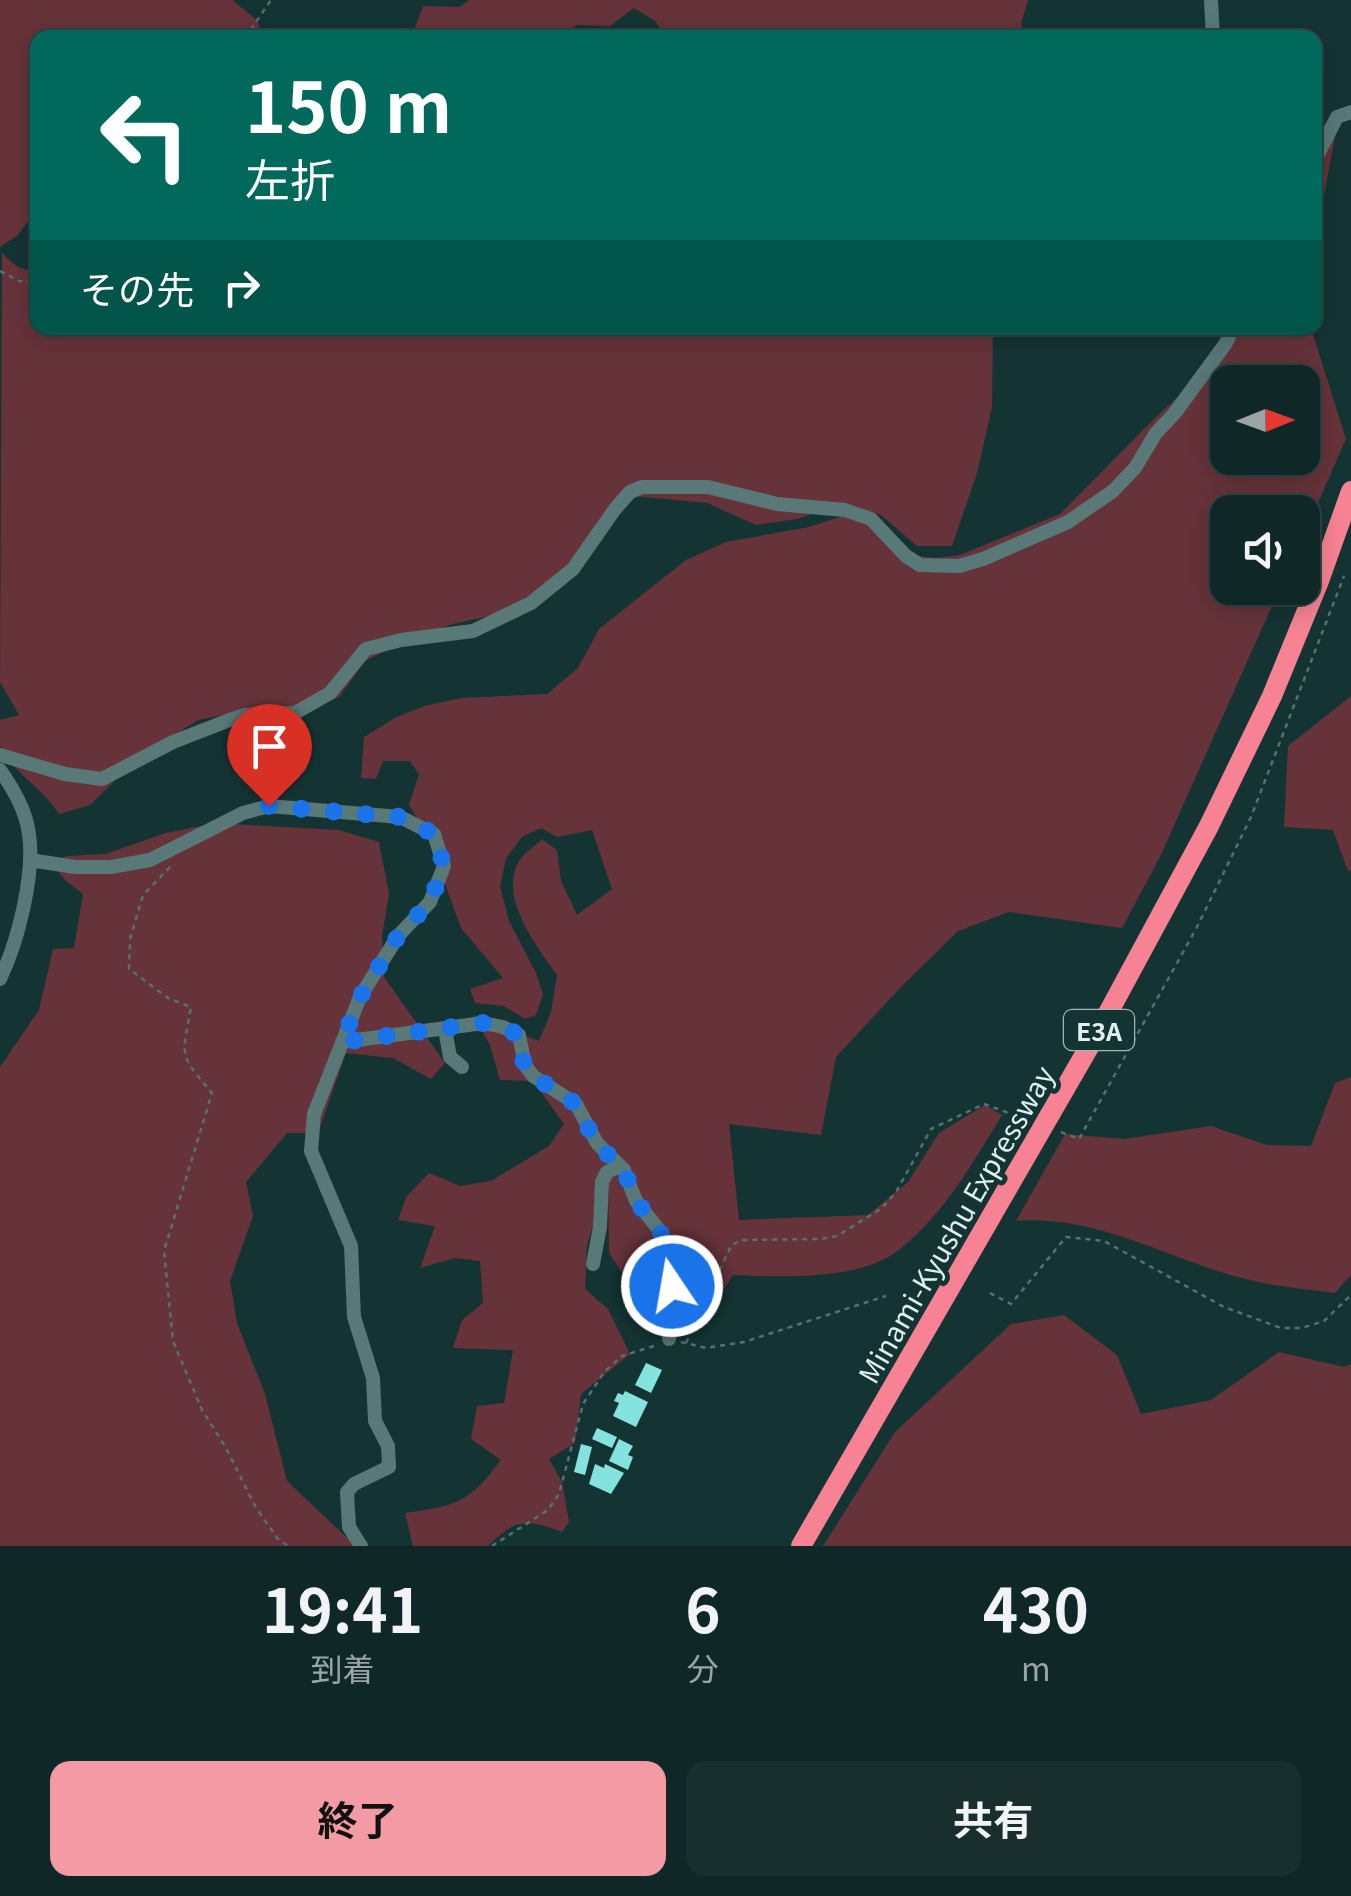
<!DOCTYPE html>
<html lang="ja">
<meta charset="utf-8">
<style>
:root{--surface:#0f2726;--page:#182f2e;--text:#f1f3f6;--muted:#9ba5a7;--line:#2f4443;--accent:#f49aa5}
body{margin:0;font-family:Georgia,"Noto Sans JP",serif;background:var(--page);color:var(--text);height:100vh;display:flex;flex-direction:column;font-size:38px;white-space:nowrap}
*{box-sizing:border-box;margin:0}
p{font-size:32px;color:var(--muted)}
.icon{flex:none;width:55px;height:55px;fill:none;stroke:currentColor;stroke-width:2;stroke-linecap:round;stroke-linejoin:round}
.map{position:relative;height:1546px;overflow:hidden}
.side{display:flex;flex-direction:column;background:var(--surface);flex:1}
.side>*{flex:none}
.top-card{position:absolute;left:30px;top:30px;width:1292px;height:305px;border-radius:20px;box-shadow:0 5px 25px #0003,0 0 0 2px var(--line);background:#00695c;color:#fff;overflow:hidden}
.needle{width:65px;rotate:89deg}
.fabs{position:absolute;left:1210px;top:365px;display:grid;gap:20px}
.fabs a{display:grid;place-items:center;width:110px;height:110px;border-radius:20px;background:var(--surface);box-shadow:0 5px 25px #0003,0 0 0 2px var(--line);font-size:50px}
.pin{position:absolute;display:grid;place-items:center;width:85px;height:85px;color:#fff;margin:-102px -42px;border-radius:50% 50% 50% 0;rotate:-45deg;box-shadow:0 0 10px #0007}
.pin .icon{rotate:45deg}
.me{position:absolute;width:110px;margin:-55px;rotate:348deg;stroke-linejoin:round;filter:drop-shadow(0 0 8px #0008)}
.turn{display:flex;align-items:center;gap:35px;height:210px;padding:0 50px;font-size:45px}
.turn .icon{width:130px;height:130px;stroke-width:2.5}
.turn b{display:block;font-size:70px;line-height:85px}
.then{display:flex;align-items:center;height:95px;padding:0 50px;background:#0003;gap:20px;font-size:38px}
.eta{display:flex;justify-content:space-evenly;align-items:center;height:170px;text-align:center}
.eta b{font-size:60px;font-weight:700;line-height:70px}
.primary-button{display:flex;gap:20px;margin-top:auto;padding:20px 50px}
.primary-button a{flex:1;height:115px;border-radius:20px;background:var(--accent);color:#111;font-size:40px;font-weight:700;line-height:115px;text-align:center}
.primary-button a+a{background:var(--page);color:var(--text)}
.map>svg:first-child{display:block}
.green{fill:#66333a;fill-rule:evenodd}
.building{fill:#84e3de}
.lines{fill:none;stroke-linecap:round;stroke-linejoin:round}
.path{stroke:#567170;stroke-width:2.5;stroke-dasharray:5 5;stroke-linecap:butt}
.minor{stroke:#587977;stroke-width:14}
.highway{stroke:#f78293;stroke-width:20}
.route{stroke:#1a73e8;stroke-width:18;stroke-dasharray:0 32.4}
.labels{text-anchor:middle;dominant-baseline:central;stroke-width:10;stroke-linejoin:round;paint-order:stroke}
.shield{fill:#143433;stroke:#a2b8b7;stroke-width:2.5}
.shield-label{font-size:25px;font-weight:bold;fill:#dff1ef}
.street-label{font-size:28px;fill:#dff1ef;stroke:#143433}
</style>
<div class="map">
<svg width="1351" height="1546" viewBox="0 0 1351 1546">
<rect width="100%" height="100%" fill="#143433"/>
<!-- green -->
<g class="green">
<polygon points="0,0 232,0 257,20 263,37 38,38 37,213 34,213 18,235 0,247"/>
<polygon points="469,0 1028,0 1021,24 1024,37 667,37 655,21 634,8 610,26 576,25 564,37 411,37 423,6 460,7"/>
<polygon points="1336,131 1315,245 1315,167"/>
<path d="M 2,253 C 12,263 23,274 37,268 L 38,328 L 993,328 L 992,407 L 977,473 L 952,546 L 917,546 L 881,515 L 843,504 L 797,519 L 756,525 L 707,503 L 634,496 L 601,516 L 582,556 L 519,609 L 449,625 L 407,640 L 365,661 L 339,697 L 305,708 L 243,711 L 198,720 L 138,758 L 90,805 L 59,814 C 46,791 7,767 0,745 C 0,738 0,727 0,720 L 19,715 L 0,682 Z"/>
<path d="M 1242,328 L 1311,328 L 1346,439 L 1303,537 L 1302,512 L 1228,512 L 1228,588 L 1280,588 L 1160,857 L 1122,928 L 1009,912 L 958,931 L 900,988 L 836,1057 L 821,1135 L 729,1124 L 739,1220 L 868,1215 L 908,1182 L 939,1133 L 985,1105 L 1002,1115 C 972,1164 944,1214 899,1250 C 859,1281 781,1277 733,1275 L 696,1333 L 642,1303 L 609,1253 L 608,1180 L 587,1245 L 585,1289 L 608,1309 L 630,1354 L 581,1394 L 575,1443 L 549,1459 L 562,1482 L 569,1522 L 562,1532 C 526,1519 516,1518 488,1546 L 413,1546 L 405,1513 C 456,1506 469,1503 501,1460 L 471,1439 L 477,1406 L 504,1403 L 513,1350 L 453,1348 L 462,1320 L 483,1303 L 480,1261 L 455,1258 L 420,1268 L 435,1226 L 398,1220 L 406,1197 L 429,1173 L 460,1186 L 491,1181 L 549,1146 L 564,1124 L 533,1081 L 500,1080 L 490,1045 L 473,1015 L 539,1041 L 551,1012 L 557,975 C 537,947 498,897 519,861 C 524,853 535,846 542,839 L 557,850 L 561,881 L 577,915 L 612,889 L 592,830 L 557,837 L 541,828 L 522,837 L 506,858 L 500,886 L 509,921 L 536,973 L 543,994 L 536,1015 L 525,1019 L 504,1006 L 475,1003 L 470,989 L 503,978 L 461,928 L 428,837 L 409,805 L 419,774 L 410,761 L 383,761 L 376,779 L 361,778 L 364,737 L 395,718 L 424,706 L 462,698 L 547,694 L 578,668 L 599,629 L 686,560 L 726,542 L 809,527 L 843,516 L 876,525 L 909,555 L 936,558 L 960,555 L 1060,514 L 1158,415 L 1222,356 ZM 1228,382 L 1302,382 L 1302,458 L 1228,458 Z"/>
<polygon points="1351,696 1351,870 1348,871 1333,830 1284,827 1288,746"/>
<polygon points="216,823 339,830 379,842 389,894 382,937 384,977 445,1063 431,1079 393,1058 346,1053 318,1133 287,1133 246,1182 253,1216 230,1281 237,1323 265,1394 287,1481 345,1536 365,1546 0,1546 0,1067 39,1010 53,949 74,948 83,894 65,880 50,862 67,856 105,854 166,833"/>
<path d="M 1351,1077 L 1351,1275 L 1335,1293 C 1307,1289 1278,1287 1250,1280 C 1172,1262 1099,1214 1016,1221 L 1065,1134 L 1124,1139 L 1211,1126 L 1267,1145 L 1311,1146 L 1335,1083 Z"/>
<polygon points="1064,1315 1117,1355 1141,1414 1211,1400 1279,1352 1344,1367 1351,1364 1351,1546 823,1546 895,1432 1011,1324"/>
</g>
<!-- building -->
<g class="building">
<polygon points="646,1363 662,1370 651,1393 635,1385"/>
<polygon points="625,1391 648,1402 636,1427 613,1416 619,1403 614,1401 618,1393 623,1395"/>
<polygon points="597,1428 617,1437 612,1448 592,1439"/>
<polygon points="619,1439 633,1446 628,1455 633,1457 628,1470 609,1461"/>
<polygon points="581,1444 592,1447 585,1475 574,1472"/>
<polygon points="595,1464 604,1468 605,1464 624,1473 611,1494 589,1484"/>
</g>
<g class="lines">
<!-- path -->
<g class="path">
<polyline points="245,38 271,0"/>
<polyline points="0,271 19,281 34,282 38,279"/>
<path d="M 170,867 L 143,895 L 130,939 L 129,969 L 168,998 L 191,1007 C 182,1058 178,1053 212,1093 L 164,1251 L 173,1341 L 202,1410 L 225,1446 L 255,1506 L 277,1538 L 288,1546"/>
<polyline points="1061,1132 1079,1139 1197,927 1251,817 1344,576"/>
<polyline points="990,1293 1011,1304 1066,1237 1104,1241 1224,1307 1281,1328 1302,1328 1324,1321 1351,1295"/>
<polyline points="681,1342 706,1348 744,1342 886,1296"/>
<polyline points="686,1343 731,1246 740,1240 820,1239 837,1236 882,1208 896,1192 931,1129 984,1104 1025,1119"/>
<polyline points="492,1546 548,1510 559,1494 583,1404 605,1371 622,1356 654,1346"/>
</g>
<!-- minor -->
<g class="minor">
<polyline points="1211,0 1213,38"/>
<polyline points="1315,160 1337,117 1351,112"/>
<polyline points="0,755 65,774 102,779 173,742 227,721 245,715 295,713 330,693 366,649 401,640 473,631 531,603 573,569 615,509 630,492 642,487 708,487 777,504 845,510 871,519 906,556 920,565 959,566 983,559 1068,522 1113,491 1135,468 1156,433 1174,414 1226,343 1233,328"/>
<path d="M 0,770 C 13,789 26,810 29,834 C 35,874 18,942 0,979"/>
<polyline points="30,860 75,867 111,867 150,860 243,813 269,806 400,817 434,834 444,866 430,902 398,936 360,997 314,1114 311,1151 351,1246 354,1317 373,1378 375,1421 388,1446 389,1467 354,1484 347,1492 349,1527 361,1546"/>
<polyline points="445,1029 450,1057 462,1067"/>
<polyline points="342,1042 483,1023 503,1027 519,1035 525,1065 533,1076 576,1104 597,1143 624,1170 636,1201 660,1231 669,1255 672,1286 669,1339"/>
<polyline points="593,1264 600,1227 602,1182 607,1172 620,1166"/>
</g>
<!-- highway -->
<polyline class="highway" points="801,1546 1100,1028 1209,826 1272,696 1319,581 1351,491"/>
</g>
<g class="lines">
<!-- route -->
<polyline class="route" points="269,806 400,817 434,834 444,866 430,902 398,936 360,997 342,1042 483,1023 503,1027 519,1035 524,1065 533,1076 576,1104 596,1143 624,1170 636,1201 660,1231 669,1255 672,1286"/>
</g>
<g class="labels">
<!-- shield labels -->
<rect class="shield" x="1064" y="1010" width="70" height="40" rx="8"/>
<g class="shield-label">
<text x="1099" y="1030">E3A</text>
</g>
<!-- street labels -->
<g class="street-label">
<text transform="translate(955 1224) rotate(-60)">Minami-Kyushu Expressway</text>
</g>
</g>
</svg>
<div class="fabs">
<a><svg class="needle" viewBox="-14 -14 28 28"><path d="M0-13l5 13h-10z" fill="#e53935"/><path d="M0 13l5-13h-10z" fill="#9ba5a7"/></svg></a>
<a><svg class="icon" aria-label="sound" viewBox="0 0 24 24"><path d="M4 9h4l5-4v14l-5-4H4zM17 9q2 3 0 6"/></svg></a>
</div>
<div class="pin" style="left:269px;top:806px;background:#d93025"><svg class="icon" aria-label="arrive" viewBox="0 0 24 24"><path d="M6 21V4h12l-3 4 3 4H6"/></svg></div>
<svg class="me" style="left:672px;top:1286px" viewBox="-20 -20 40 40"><circle r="17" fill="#1a73e8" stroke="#fff" stroke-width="3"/><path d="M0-11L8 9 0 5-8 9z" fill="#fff"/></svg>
<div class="top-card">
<div class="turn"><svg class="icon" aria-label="left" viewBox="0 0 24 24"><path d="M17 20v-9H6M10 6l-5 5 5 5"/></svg><div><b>150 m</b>左折</div></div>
<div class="then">その先<svg class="icon" aria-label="right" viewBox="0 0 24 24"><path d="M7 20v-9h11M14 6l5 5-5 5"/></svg></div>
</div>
</div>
<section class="side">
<div class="eta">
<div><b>19:41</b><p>到着</p></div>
<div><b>6</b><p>分</p></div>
<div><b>430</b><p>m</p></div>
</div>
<div class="primary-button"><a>終了</a><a>共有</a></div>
</section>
